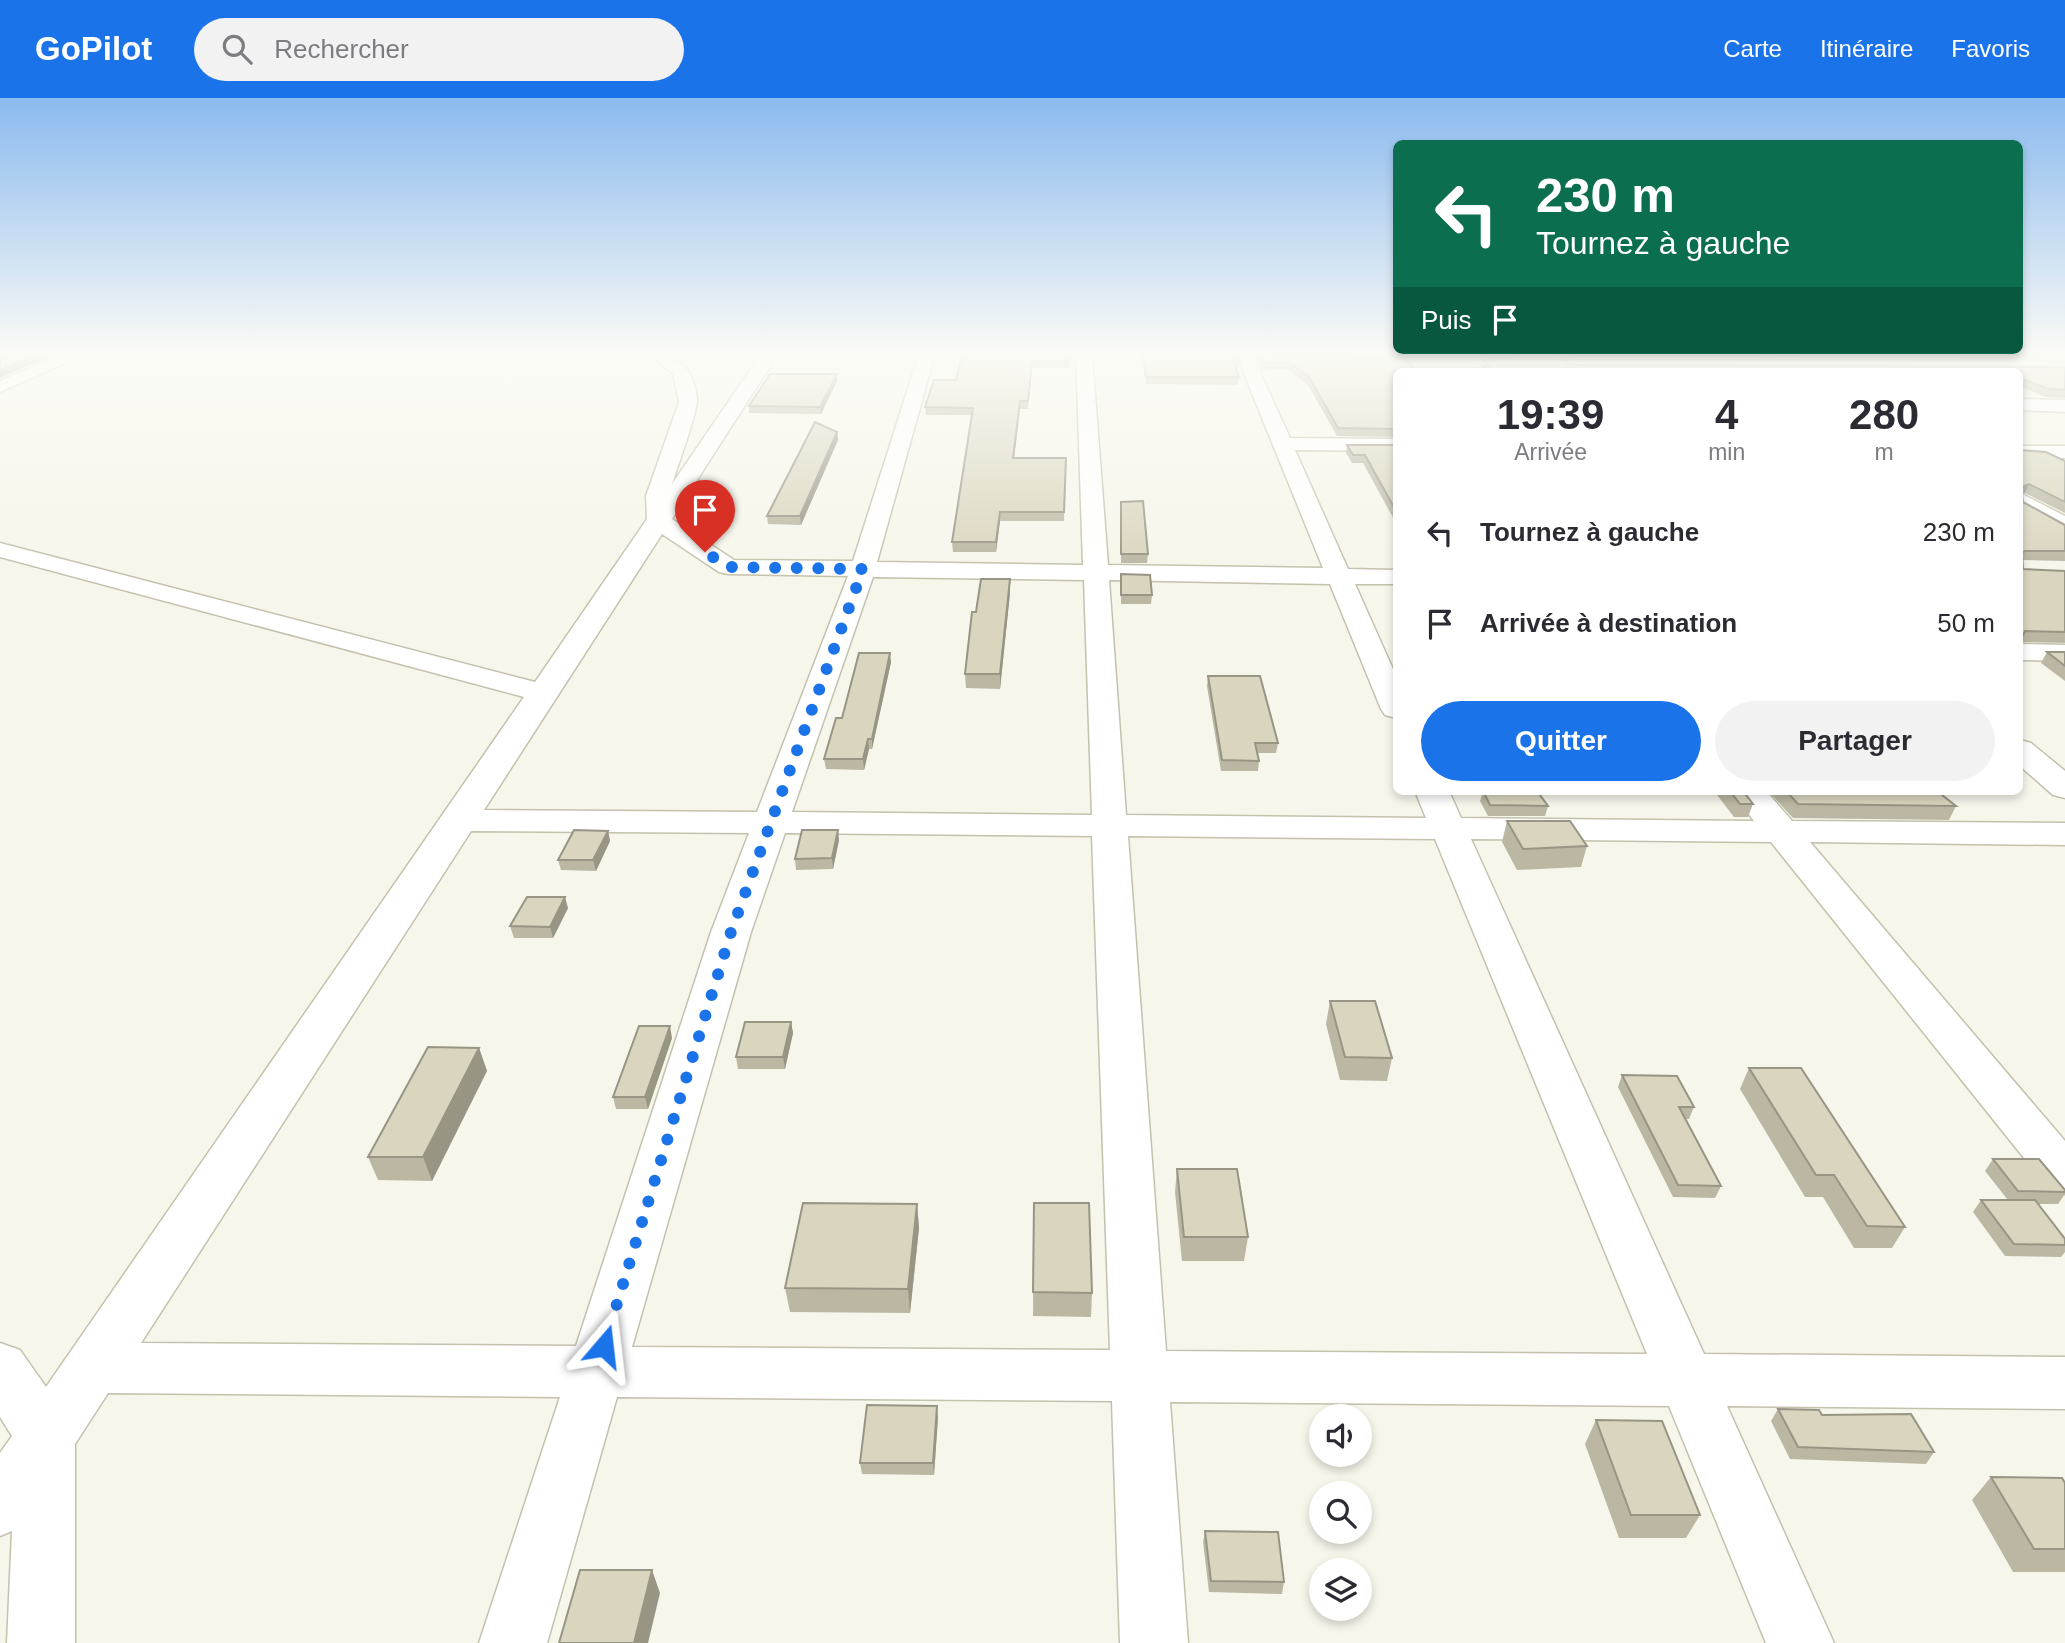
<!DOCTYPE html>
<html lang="fr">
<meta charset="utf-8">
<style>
:root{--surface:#fff;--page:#f2f2f3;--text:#2b2b33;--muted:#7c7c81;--accent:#1a73e8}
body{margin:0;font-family:Arial,sans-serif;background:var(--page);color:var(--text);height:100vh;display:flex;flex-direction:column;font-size:26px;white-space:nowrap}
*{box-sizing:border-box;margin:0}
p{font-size:23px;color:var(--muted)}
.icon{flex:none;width:38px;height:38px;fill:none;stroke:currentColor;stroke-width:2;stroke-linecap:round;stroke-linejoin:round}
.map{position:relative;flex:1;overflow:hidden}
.sheet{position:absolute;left:1393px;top:270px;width:630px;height:427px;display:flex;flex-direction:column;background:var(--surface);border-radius:10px;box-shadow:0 4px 10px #0003}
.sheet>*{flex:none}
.guide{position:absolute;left:1393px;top:42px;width:630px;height:214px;border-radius:10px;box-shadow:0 4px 10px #0003;background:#0b6e4f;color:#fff;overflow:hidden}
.fabs{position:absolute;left:1309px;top:1306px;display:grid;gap:14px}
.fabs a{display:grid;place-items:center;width:63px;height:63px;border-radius:50%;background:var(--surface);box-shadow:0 4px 10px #0003;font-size:35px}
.pin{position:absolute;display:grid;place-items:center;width:60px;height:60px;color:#fff;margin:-72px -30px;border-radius:50% 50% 50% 0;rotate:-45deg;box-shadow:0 0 7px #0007}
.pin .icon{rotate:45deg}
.me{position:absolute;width:77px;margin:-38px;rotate:17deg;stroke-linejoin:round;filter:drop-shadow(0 0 5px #0008)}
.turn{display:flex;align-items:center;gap:24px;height:147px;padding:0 28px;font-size:32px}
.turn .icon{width:91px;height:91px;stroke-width:2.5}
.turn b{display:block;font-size:49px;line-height:60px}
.then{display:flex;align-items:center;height:66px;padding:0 28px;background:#0003;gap:14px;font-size:26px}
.eta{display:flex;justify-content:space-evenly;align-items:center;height:119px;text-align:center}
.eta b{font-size:42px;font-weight:700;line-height:49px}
.primary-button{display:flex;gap:14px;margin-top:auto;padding:14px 28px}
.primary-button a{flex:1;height:80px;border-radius:42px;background:var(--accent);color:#fff;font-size:28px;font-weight:700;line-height:80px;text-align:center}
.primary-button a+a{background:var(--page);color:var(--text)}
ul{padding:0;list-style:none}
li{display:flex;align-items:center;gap:21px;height:91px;padding:0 28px}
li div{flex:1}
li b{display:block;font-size:26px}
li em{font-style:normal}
header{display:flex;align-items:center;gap:42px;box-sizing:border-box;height:98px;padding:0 35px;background:var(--accent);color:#fff}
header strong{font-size:33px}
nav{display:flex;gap:38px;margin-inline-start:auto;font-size:24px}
.search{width:490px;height:63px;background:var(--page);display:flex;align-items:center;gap:18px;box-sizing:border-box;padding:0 24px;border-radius:38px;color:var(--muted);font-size:26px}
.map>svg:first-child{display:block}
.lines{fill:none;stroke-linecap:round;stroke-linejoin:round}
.minor-casing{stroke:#c4c1ac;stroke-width:3}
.minor{fill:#fff;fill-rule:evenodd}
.wall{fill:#bbb7a3}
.shaded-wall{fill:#999585}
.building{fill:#dad5be;stroke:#999585;stroke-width:2}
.route{stroke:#1a73e8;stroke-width:12;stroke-dasharray:0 21.6}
</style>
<header>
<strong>GoPilot</strong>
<div class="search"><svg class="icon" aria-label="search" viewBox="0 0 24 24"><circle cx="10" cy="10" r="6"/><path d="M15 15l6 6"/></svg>Rechercher</div>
<nav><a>Carte</a><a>Itinéraire</a><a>Favoris</a></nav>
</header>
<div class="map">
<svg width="2065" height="1545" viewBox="0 0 2065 1545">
<rect width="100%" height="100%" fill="#f7f6eb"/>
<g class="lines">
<!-- minor casing -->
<g class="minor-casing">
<g id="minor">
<polygon points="63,256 86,256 0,294 0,283"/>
<path d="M 649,256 C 679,256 695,272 697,302 C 697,316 677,370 672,386 L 761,256 L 778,256 L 672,421 L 734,462 L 853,463 L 919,256 L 935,256 L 877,464 L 1083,467 L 1076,256 L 1092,256 L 1108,467 L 1323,470 L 1236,256 L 1252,256 L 1290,340 L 1396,341 L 1396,353 L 1295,352 L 1348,471 L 1396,472 L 1396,486 L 1355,486 L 1396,578 L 1396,620 L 1385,617 L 1381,611 L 1330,486 L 1109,482 L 1126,717 L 1426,720 L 1415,693 L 1449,693 L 1461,720 L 1754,723 L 1731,693 L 1766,693 L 1792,723 L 2065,725 L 2065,747 L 1810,744 L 2065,1043 L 2065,1096 L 2048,1090 L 1771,744 L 1471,741 L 1704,1256 L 2065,1259 L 2065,1311 L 1727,1308 L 1834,1545 L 1766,1545 L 1669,1308 L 1170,1304 L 1188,1545 L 1120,1545 L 1112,1303 L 617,1299 L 547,1545 L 479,1545 L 560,1299 L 108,1295 L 75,1346 L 75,1545 L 7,1545 L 12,1433 L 0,1438 L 0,1355 L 12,1338 L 0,1319 L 0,1245 L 20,1252 L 46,1289 L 524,599 L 0,459 L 0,445 L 535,584 L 647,421 L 646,398 L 679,304 L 673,276 ZM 662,436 L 719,474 L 728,476 L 848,478 L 757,714 L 484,712 ZM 873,479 L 1084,482 L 1092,717 L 792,714 ZM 471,733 L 749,735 L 711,834 L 576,1248 L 141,1245 ZM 785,735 L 1092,738 L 1110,1252 L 632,1249 L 751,834 ZM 1128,738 L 1435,741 L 1647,1256 L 1166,1253 Z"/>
<polygon points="1262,256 1567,256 1573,262 2065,264 2065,274 1572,272 1566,271 1564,266 1270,261"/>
<polygon points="2020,301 2065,302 2065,314 2020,312"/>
<rect x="2020" y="348" width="45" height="12"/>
<polygon points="2024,397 2065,418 2065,435 2020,411 2020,398"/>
<polygon points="2020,546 2065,547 2065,563 2020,562"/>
<polygon points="2020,642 2031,645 2065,673 2065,700 2053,697 2020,668"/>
</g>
</g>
<!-- minor -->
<use href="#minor" class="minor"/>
</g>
<!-- wall -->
<g class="wall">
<polygon points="962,256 1070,256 1070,270 1032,270 1028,311 1020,311 1014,360 1066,360 1064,423 1000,423 996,454 953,454 952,444 972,317 926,317 925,309 956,282"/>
<polygon points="1142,256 1238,256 1240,264 1239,271 1236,271 1239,279 1238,287 1146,286"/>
<polygon points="1254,256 1402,259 1396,273 1396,339 1337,338 1308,287 1288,272 1262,272"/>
<polygon points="1571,256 2044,256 2041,261 1574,259"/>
<polygon points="1482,260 1574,267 2065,269 2065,300 2045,299 2020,288 2020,273 1485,273 1480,267"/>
<polygon points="837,283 821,316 749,315 749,308"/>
<polygon points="837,334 838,342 801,427 768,426 767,418"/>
<polygon points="1347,347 1396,347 1396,425 1363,365 1352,365 1346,355"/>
<polygon points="2020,352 2065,363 2065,415 2025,395 2022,396 2023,404 2065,427 2065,463 2022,462 2023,471 2065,473 2065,545 2020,544"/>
<polygon points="1121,404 1148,456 1147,465 1121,465"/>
<polygon points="1121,476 1152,497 1151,506 1121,506"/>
<polygon points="1010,481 1010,495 1000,591 966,590 965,576 976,514"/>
<polygon points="2047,554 2065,554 2065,583 2041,565"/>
<polygon points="891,564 872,651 869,651 864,672 826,671 824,661 842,620"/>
<polygon points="1208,578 1278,645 1276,655 1257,655 1259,663 1258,673 1221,673 1207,588"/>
<polygon points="1483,693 1548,708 1545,718 1488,718 1480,703"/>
<polygon points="1714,693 1743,693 1753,706 1748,719 1734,719"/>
<polygon points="1768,693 1975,693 1973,697 1942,697 1956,708 1949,722 1793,720"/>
<polygon points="1507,723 1587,748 1581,769 1517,772 1502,744"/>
<polygon points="608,733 610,743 596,773 561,772 558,762"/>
<polygon points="839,742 833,771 796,772 795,761"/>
<polygon points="568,810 553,840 514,840 510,828"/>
<polygon points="1330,903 1392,960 1387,983 1340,982 1326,926"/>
<polygon points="791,924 793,935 785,971 738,971 736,959"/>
<polygon points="672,940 648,1011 616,1011 613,999"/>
<polygon points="479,950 487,973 432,1083 378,1082 368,1059"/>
<polygon points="1749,970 1905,1129 1892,1150 1854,1150 1823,1099 1805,1099 1740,991"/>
<polygon points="1622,977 1694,1009 1689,1021 1685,1021 1721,1088 1715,1100 1673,1099 1618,989"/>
<polygon points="1993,1061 2065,1092 2065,1096 2058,1106 2038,1106 2065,1141 2065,1154 2061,1159 2005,1158 1973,1114 1981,1102 2008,1102 1985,1073"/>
<polygon points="1177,1071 1248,1139 1244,1163 1182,1163 1175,1094"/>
<polygon points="1034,1105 1092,1195 1091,1219 1033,1218"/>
<polygon points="917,1106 919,1130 910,1215 790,1214 785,1190"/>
<polygon points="1778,1311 1822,1317 1934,1354 1926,1366 1790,1361 1771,1323"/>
<polygon points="938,1319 934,1377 862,1376 860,1365"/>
<polygon points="1596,1322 1700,1417 1686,1440 1619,1440 1585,1346"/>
<polygon points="1991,1379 2065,1385 2065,1474 2013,1474 1972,1402"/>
<polygon points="1205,1433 1284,1484 1282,1496 1209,1494 1203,1444"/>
</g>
<!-- shaded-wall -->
<g class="shaded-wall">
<polygon points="38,256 55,256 0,280 0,272"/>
<polygon points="837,276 837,283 821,316 820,309"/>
<polygon points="1020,303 1020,311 1013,368 1013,360"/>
<polygon points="837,334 838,342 801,427 800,418"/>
<polygon points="2029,386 2025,395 2020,397 2021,389"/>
<polygon points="1000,414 1000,423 996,454 996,444"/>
<polygon points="1010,481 1010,495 1000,591 1000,576"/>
<polygon points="890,555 891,564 872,651 872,641"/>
<polygon points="868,641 869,651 864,672 863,661"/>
<polygon points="838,732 839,742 833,771 832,760"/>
<polygon points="608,733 610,743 596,773 593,762"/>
<polygon points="565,799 568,810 553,840 550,829"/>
<polygon points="791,924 793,935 785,971 783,959"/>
<polygon points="670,928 672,940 648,1011 645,999"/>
<polygon points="479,950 487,973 432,1083 423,1059"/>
<polygon points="917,1106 919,1130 910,1215 908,1191"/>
<polygon points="937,1308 938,1319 934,1377 933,1365"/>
<polygon points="652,1472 660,1495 648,1545 634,1545"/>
</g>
<!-- building -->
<g class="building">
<polygon points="0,256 38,256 0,272"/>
<polygon points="962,256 1070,256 1070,263 1032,263 1028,303 1020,303 1013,360 1066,360 1064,414 1000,414 996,444 952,444 973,310 925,309 934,282 956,282"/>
<polygon points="1143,256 1238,256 1240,264 1233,264 1239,279 1146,279"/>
<polygon points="1258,256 1402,259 1417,273 1396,273 1396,331 1338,330 1309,279 1289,264 1263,264"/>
<polygon points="1482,260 1564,261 1567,266 1574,267 2065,269 2065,292 2048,291 2023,281 2020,281 2020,273 1493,273"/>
<polygon points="770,276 837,276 820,309 749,308"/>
<polygon points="815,324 837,334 800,418 767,418"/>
<polygon points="1347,347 1396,347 1396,413 1365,357 1353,357"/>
<polygon points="2020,352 2046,354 2065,363 2065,404 2029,386 2021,389 2023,404 2065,427 2065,453 2025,453 2022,455 2023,471 2065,473 2065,534 2025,533 2023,537 2020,535"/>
<polygon points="1143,403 1148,456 1121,456 1121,404"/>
<polygon points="1121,476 1150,477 1152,497 1121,497"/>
<polygon points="981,481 1010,481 1000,576 965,576 972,514 976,514"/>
<polygon points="2047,554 2065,554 2065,568"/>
<polygon points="859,555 890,555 872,641 868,641 863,661 824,661 836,620 842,620"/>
<polygon points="1208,578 1260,578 1278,645 1255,645 1259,663 1222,662"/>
<polygon points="1483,693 1537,693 1548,708 1490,707"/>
<polygon points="1730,693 1743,693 1753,706 1740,706"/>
<polygon points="1786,693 1937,693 1956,708 1798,706"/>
<polygon points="1507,723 1570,723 1587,748 1523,751"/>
<polygon points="574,732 608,733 593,762 558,762"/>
<polygon points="802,732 838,732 832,760 795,761"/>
<polygon points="527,799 565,799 550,829 510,828"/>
<polygon points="1330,903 1375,903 1392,960 1345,959"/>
<polygon points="745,924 791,924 783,959 736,959"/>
<polygon points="639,928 670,928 645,999 613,999"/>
<polygon points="428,949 479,950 423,1059 368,1059"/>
<polygon points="1749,970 1801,970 1905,1129 1867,1128 1834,1077 1816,1077"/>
<polygon points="1622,977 1677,978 1694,1009 1679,1009 1721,1088 1678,1087"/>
<polygon points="1993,1061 2039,1061 2065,1092 2065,1094 2018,1093"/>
<polygon points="1177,1071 1237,1071 1248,1139 1184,1139"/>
<polygon points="1981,1102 2035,1102 2065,1141 2065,1147 2014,1146"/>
<polygon points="803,1105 917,1106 908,1191 785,1190"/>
<polygon points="1034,1105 1089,1105 1092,1195 1033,1194"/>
<polygon points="867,1307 937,1308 933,1365 860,1365"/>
<polygon points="1778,1311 1819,1312 1822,1317 1911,1316 1934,1354 1798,1349"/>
<polygon points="1596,1322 1662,1323 1700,1417 1631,1417"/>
<polygon points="1991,1379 2062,1380 2065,1385 2065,1451 2034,1451"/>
<polygon points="1205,1433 1278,1434 1284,1484 1211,1483"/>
<polygon points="580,1472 652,1472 634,1545 559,1545"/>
</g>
<!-- sky -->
<linearGradient id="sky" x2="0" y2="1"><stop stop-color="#8bbaef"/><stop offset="0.54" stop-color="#fbfbf6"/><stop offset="1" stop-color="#fbfbf6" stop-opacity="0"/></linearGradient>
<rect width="2065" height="473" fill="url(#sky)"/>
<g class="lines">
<!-- route -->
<polyline class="route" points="604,1248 731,834 863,471 728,469 705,454"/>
</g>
</svg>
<div class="fabs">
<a><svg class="icon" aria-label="sound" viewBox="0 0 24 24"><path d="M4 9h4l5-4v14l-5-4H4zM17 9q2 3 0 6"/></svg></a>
<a><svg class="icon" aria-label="search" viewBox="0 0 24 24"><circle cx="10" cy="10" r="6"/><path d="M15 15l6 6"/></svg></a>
<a><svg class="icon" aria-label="layers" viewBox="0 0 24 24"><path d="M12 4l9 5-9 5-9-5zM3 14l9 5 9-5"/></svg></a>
</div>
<div class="pin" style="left:705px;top:454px;background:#d93025"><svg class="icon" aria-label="arrive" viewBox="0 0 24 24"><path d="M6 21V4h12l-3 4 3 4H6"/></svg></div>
<svg class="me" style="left:604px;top:1248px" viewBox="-20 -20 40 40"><path d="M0-17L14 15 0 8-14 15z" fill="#1a73e8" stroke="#fff" stroke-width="4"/></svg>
<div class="guide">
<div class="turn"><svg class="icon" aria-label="left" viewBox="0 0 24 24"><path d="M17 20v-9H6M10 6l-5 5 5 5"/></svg><div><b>230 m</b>Tournez à gauche</div></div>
<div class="then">Puis<svg class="icon" aria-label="arrive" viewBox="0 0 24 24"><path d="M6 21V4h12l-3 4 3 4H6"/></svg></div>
</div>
<section class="sheet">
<div class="eta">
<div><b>19:39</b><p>Arrivée</p></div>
<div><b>4</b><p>min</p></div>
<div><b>280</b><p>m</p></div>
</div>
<ul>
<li><svg class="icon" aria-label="left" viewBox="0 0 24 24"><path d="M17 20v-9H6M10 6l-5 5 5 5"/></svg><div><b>Tournez à gauche</b></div><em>230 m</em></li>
<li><svg class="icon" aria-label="arrive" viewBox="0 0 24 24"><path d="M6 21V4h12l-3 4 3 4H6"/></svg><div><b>Arrivée à destination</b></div><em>50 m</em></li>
</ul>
<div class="primary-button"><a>Quitter</a><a>Partager</a></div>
</section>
</div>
